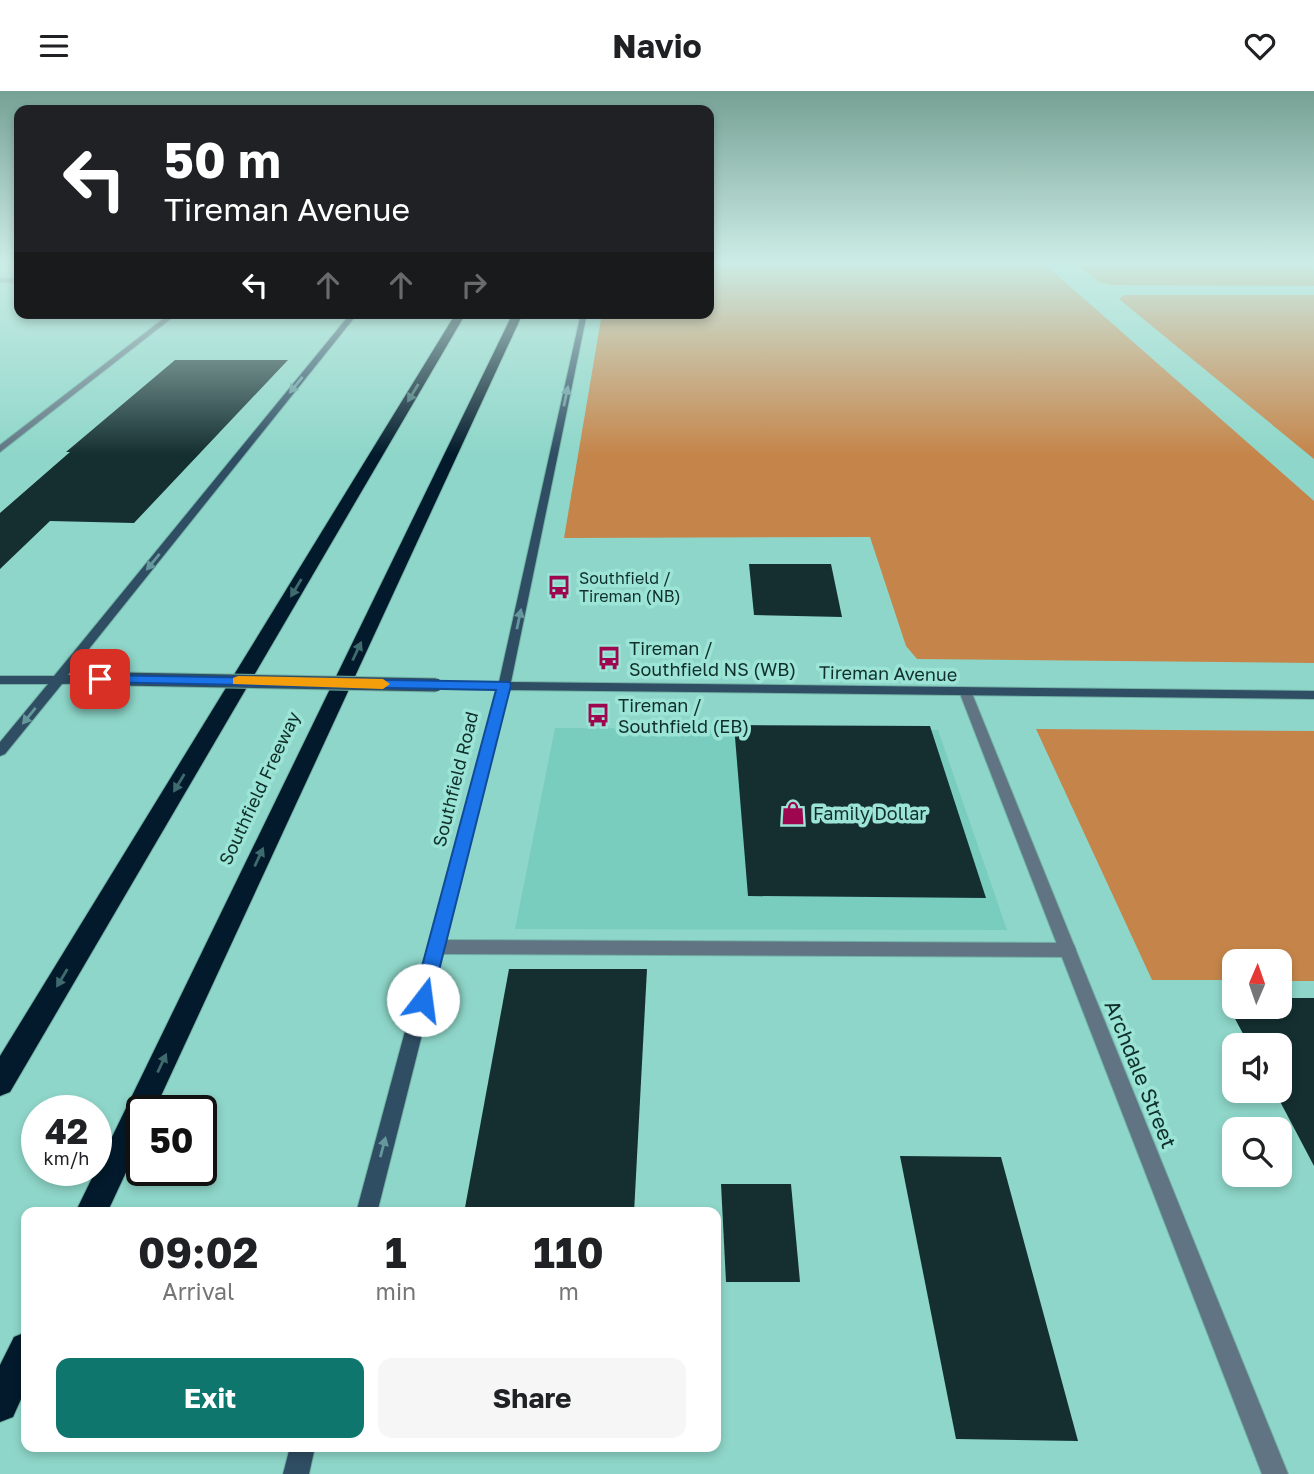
<!DOCTYPE html>
<style>
:root{--surface:#fff;--page:#f6f6f6;--text:#202124;--muted:#757577;--accent:#0f766e}
body{margin:0;font-family:"Golos Text",sans-serif;background:var(--page);color:var(--text);height:100vh;display:flex;flex-direction:column;font-size:26px;white-space:nowrap}
*{box-sizing:border-box;margin:0}
p{font-size:23px;color:var(--muted)}
.icon{flex:none;width:38px;height:38px;fill:none;stroke:currentColor;stroke-width:2;stroke-linecap:round;stroke-linejoin:round}
.map{position:relative;flex:1;overflow:hidden}
.details{position:absolute;left:21px;top:1116px;width:700px;height:245px;display:flex;flex-direction:column;background:var(--surface);border-radius:14px;box-shadow:0 4px 10px #0003}
.details>*{flex:none}
.banner{position:absolute;left:14px;top:14px;width:700px;height:214px;border-radius:14px;box-shadow:0 4px 10px #0003;background:#202124;color:#fff;overflow:hidden}
.needle{width:46px;rotate:2deg}
.buttons{position:absolute;left:1222px;top:858px;display:grid;gap:14px}
.buttons a{display:grid;place-items:center;width:70px;height:70px;border-radius:14px;background:var(--surface);box-shadow:0 4px 10px #0003;font-size:35px}
.speed{position:absolute;left:21px;top:1004px;display:flex;gap:14px;font-size:35px;font-weight:700;text-align:center}
.speed>*{display:grid;place-content:center;width:91px;height:91px;border-radius:50%;background:var(--surface);box-shadow:0 4px 10px #0003;line-height:1}
.speed small{font-size:18px;font-weight:400}
.speed .limit{border:4px solid #111;border-radius:10px;background:#fff;color:#111}
.pin{position:absolute;display:grid;place-items:center;width:60px;height:60px;color:#fff;margin:-30px;border-radius:14px;box-shadow:0 4px 10px #0006}
.me{position:absolute;width:77px;margin:-38px;rotate:15deg;stroke-linejoin:round;filter:drop-shadow(0 0 5px #0008)}
.turn{display:flex;align-items:center;gap:24px;height:147px;padding:0 35px;font-size:32px}
.turn .icon{width:91px;height:91px;stroke-width:2.5}
.turn b{display:block;font-size:49px;line-height:60px}
.lanes{display:flex;align-items:center;height:66px;padding:0 35px;background:#0003;justify-content:center;gap:35px;direction:ltr}
.lanes .off{opacity:.35}
.eta{display:flex;justify-content:space-evenly;align-items:center;height:119px;text-align:center}
.eta b{font-size:42px;font-weight:700;line-height:49px}
.action{display:flex;gap:14px;margin-top:auto;padding:14px 35px}
.action a{flex:1;height:80px;border-radius:14px;background:var(--accent);color:#fff;font-size:28px;font-weight:700;line-height:80px;text-align:center}
.action a+a{background:var(--page);color:var(--text)}
header{display:flex;justify-content:space-between;align-items:center;height:91px;padding:0 35px;background:var(--surface);font-size:32px;font-weight:700}
.map>svg:first-child{display:block}
.built{fill:#79cdbf}
.green{fill:#c5854a}
.building{fill:#152f31}
.lines{fill:none;stroke-linecap:round;stroke-linejoin:round}
.lane-casing{stroke:#72b1a6;stroke-width:2}
.street-casing{stroke:#72b1a6;stroke-width:2}
.secondary-casing{stroke:#72b1a6;stroke-width:2}
.highway-casing{stroke:#72b1a6;stroke-width:2}
.lane{fill:#607483;fill-rule:evenodd}
.street{fill:#607483;fill-rule:evenodd}
.secondary{fill:#2f4d63;fill-rule:evenodd}
.highway{fill:#021a2b;fill-rule:evenodd}
.secondary-bridge-casing{stroke:#72b1a6;stroke-width:15;stroke-linecap:butt}
.secondary-bridge{stroke:#2f4d63;stroke-width:13}
.oneway{fill:#65989c}
.oneway2{fill:#3f6b6f}
.route{fill:#1a73e8;stroke:#114b97;stroke-width:2}
.slow{fill:#f59e0b}
.labels{text-anchor:middle;dominant-baseline:central;stroke-width:7;stroke-linejoin:round;paint-order:stroke}
.far-poi-label{font-size:16px;fill:#102f2a;stroke:#9be4d6;text-anchor:start}
.poi-label{font-size:18px;fill:#102f2a;stroke:#9be4d6;text-anchor:start}
.street-label{font-size:18px;fill:#102f2a;stroke:#9be4d6}
.near-street-label{font-size:21px;fill:#102f2a;stroke:#9be4d6}
</style>
<header><svg class="icon" aria-label="menu" viewBox="0 0 24 24"><path d="M4 6h16M4 12h16M4 18h16"/></svg>Navio<svg class="icon" aria-label="heart" viewBox="0 0 24 24"><path d="M12 20l-8-8c-3-5 5-10 8-4 3-6 11-1 8 4z"/></svg></header>
<div class="map">
<svg width="1314" height="1383" viewBox="0 0 1314 1383">
<rect width="100%" height="100%" fill="#8ed6c9"/>
<!-- built -->
<polygon class="built" points="555,637 938,639 1007,839 515,838"/>
<!-- green -->
<g class="green">
<polygon points="709,170 1041,170 1314,410 1314,572 917,568 906,555 870,446 564,447 602,222 709,222"/>
<polygon points="1072,170 1298,170 1314,179 1314,195 1112,194 1099,191"/>
<polygon points="1124,204 1314,204 1314,368 1119,208"/>
<polygon points="1036,638 1314,640 1314,890 1279,890 1279,870 1234,870 1234,889 1152,889"/>
</g>
<!-- building -->
<g class="building">
<polygon points="175,269 288,269 134,432 50,430 0,478 0,422 70,361 66,361"/>
<polygon points="749,473 831,473 842,526 754,524"/>
<polygon points="734,634 930,635 986,807 748,805"/>
<polygon points="509,878 647,878 634,1122 464,1122"/>
<polygon points="1224,907 1234,907 1234,915 1279,915 1279,907 1314,907 1314,1075 1274,999 1279,999 1279,954 1249,954"/>
<polygon points="900,1065 1001,1066 1078,1350 956,1348"/>
<polygon points="721,1093 791,1093 800,1191 726,1191"/>
</g>
<g class="lines">
<!-- lane casing -->
<g class="lane-casing">
<polygon id="lane" points="437,849 1068,852 1074,854 1076,859 1074,864 1068,866 437,863 431,861 429,856 431,851"/>
</g>
<!-- street casing -->
<g class="street-casing">
<g id="street">
<polygon points="0,187 19,188 19,192 0,191"/>
<polygon points="171,222 178,222 0,361 0,354"/>
<polygon points="965,596 971,600 1288,1383 1262,1383 959,600"/>
</g>
</g>
<!-- secondary casing -->
<g class="secondary-casing">
<g id="secondary">
<polygon points="351,222 358,222 68,584 122,584 128,588 126,591 62,593 5,663 0,665 0,651 48,593 0,593 0,585 54,585"/>
<polygon points="581,222 587,222 511,591 1314,600 1314,608 509,599 377,1122 356,1122 497,599 436,598 430,594 436,590 499,591"/>
<polygon points="290,1356 315,1356 309,1383 283,1383"/>
</g>
</g>
<!-- highway casing -->
<g class="highway-casing">
<g id="highway">
<polygon points="456,222 466,222 10,1001 0,1005 0,965"/>
<polygon points="513,222 523,222 154,1020 142,1020 142,1047 107,1122 75,1122"/>
<polygon points="26,1241 26,1297 13,1326 0,1331 0,1274 14,1246"/>
</g>
</g>
<!-- lane -->
<use href="#lane" class="lane"/>
<!-- street -->
<use href="#street" class="street"/>
<!-- secondary -->
<use href="#secondary" class="secondary"/>
<!-- highway -->
<use href="#highway" class="highway"/>
<!-- secondary-bridge casing -->
<g class="secondary-bridge-casing">
<polyline id="secondary-bridge" points="122,588 436,594"/>
</g>
<!-- secondary-bridge -->
<use href="#secondary-bridge" class="secondary-bridge"/>
</g>
<!-- one-way arrows -->
<defs><path id="oneway-solid" d="M-6-.8H1V-3.2L6.5 0L1 3.2V.8H-6Z" transform="scale(1.75)"/></defs>
<g class="oneway">
<use href="#oneway-solid" transform="translate(296 294) rotate(129)"/>
<use href="#oneway-solid" transform="translate(566 305) rotate(-78)"/>
<use href="#oneway-solid" transform="translate(153 471) rotate(129)"/>
<use href="#oneway-solid" transform="translate(519 528) rotate(-78)"/>
<use href="#oneway-solid" transform="translate(29 625) rotate(129)"/>
<use href="#oneway-solid" transform="translate(383 1056) rotate(-75)"/>
</g>
<g class="oneway2">
<use href="#oneway-solid" transform="translate(413 302) rotate(121)"/>
<use href="#oneway-solid" transform="translate(296 497) rotate(121)"/>
<use href="#oneway-solid" transform="translate(357 560) rotate(-65)"/>
<use href="#oneway-solid" transform="translate(179 692) rotate(121)"/>
<use href="#oneway-solid" transform="translate(259 766) rotate(-65)"/>
<use href="#oneway-solid" transform="translate(62 887) rotate(121)"/>
<use href="#oneway-solid" transform="translate(162 972) rotate(-65)"/>
</g>
<!-- sky -->
<linearGradient id="sky" x2="0" y2="1"><stop stop-color="#76a194"/><stop offset="0.47" stop-color="#ccede7"/><stop offset="1" stop-color="#ccede7" stop-opacity="0"/></linearGradient>
<rect width="1314" height="364" fill="url(#sky)"/>
<!-- route -->
<polygon class="route" points="100,584 509,591 511,594 430,915 423,918 416,915 413,909 496,599 96,591 93,588"/>
<!-- slow -->
<polygon class="slow" points="238,585 383,588 390,593 383,598 233,593 233,587"/>
<!-- icons -->
<defs>
<g id="bus-bare" transform="scale(1.89)"><path d="M-5-6H5V4H4V6H2V4H-2V6H-4V4H-5ZM-3.5-4V0h7V-4ZM-3.5 1.2v1.5H-2V1.2ZM2 1.2v1.5H3.5V1.2Z" fill="#9e074f" stroke="#9be4d6" stroke-width="2.5" paint-order="stroke"/></g>
<g id="shop-bare" transform="scale(1.89)"><path d="M-5-2.5h2.3a2.7 3.5 0 0 1 5.4 0H5L5.5 6h-11ZM-1.5-2.5h3a1.5 2.3 0 0 0-3 0Z" fill="#9e074f" stroke="#9be4d6" stroke-width="2.5" paint-order="stroke"/></g>
</defs>
<g fill-rule="evenodd">
<use href="#bus-bare" x="559" y="496"/>
<use href="#bus-bare" x="609" y="567"/>
<use href="#bus-bare" x="598" y="624"/>
<use href="#shop-bare" x="793" y="722"/>
</g>
<g class="labels">
<!-- far-poi labels -->
<g class="far-poi-label">
<text x="579" y="487">Southfield /<tspan x="579" dy="18">Tireman (NB)</tspan></text>
</g>
<!-- poi labels -->
<g class="poi-label">
<text x="629" y="557">Tireman /<tspan x="629" dy="21">Southfield NS (WB)</tspan></text>
<text x="618" y="614">Tireman /<tspan x="618" dy="21">Southfield (EB)</tspan></text>
<text x="813" y="722">Family Dollar</text>
</g>
<!-- street labels -->
<g class="street-label">
<text transform="translate(888 582) rotate(1)">Tireman Avenue</text>
<text transform="translate(455 688) rotate(-76)">Southfield Road</text>
<text transform="translate(259 697) rotate(-65)">Southfield Freeway</text>
</g>
<!-- near-street labels -->
<g class="near-street-label">
<text transform="translate(1141 983) rotate(68)">Archdale Street</text>
</g>
</g>
</svg>
<div class="buttons">
<a><svg class="needle" viewBox="-14 -14 28 28"><path d="M0-13l5 13h-10z" fill="#e53935"/><path d="M0 13l5-13h-10z" fill="#757577"/></svg></a>
<a><svg class="icon" aria-label="sound" viewBox="0 0 24 24"><path d="M4 9h4l5-4v14l-5-4H4zM17 9q2 3 0 6"/></svg></a>
<a><svg class="icon" aria-label="search" viewBox="0 0 24 24"><circle cx="10" cy="10" r="6"/><path d="M15 15l6 6"/></svg></a>
</div>
<div class="speed"><div>42<small>km/h</small></div><div class="limit">50</div></div>
<div class="pin" style="left:100px;top:588px;background:#d93025"><svg class="icon" aria-label="arrive" viewBox="0 0 24 24"><path d="M6 21V4h12l-3 4 3 4H6"/></svg></div>
<svg class="me" style="left:423px;top:909px" viewBox="-20 -20 40 40"><circle r="19" fill="#fff"/><path d="M0-13L10 11 0 6-10 11z" fill="#1a73e8"/></svg>
<div class="banner">
<div class="turn"><svg class="icon" aria-label="left" viewBox="0 0 24 24"><path d="M17 20v-9H6M10 6l-5 5 5 5"/></svg><div><b>50 m</b>Tireman Avenue</div></div>
<div class="lanes"><svg class="icon" aria-label="left" viewBox="0 0 24 24"><path d="M17 20v-9H6M10 6l-5 5 5 5"/></svg><svg class="icon off" aria-label="ahead" viewBox="0 0 24 24"><path d="M12 20V5M6 11l6-6 6 6"/></svg><svg class="icon off" aria-label="ahead" viewBox="0 0 24 24"><path d="M12 20V5M6 11l6-6 6 6"/></svg><svg class="icon off" aria-label="right" viewBox="0 0 24 24"><path d="M7 20v-9h11M14 6l5 5-5 5"/></svg></div>
</div>
<section class="details">
<div class="eta">
<div><b>09:02</b><p>Arrival</p></div>
<div><b>1</b><p>min</p></div>
<div><b>110</b><p>m</p></div>
</div>
<div class="action"><a>Exit</a><a>Share</a></div>
</section>
</div>
